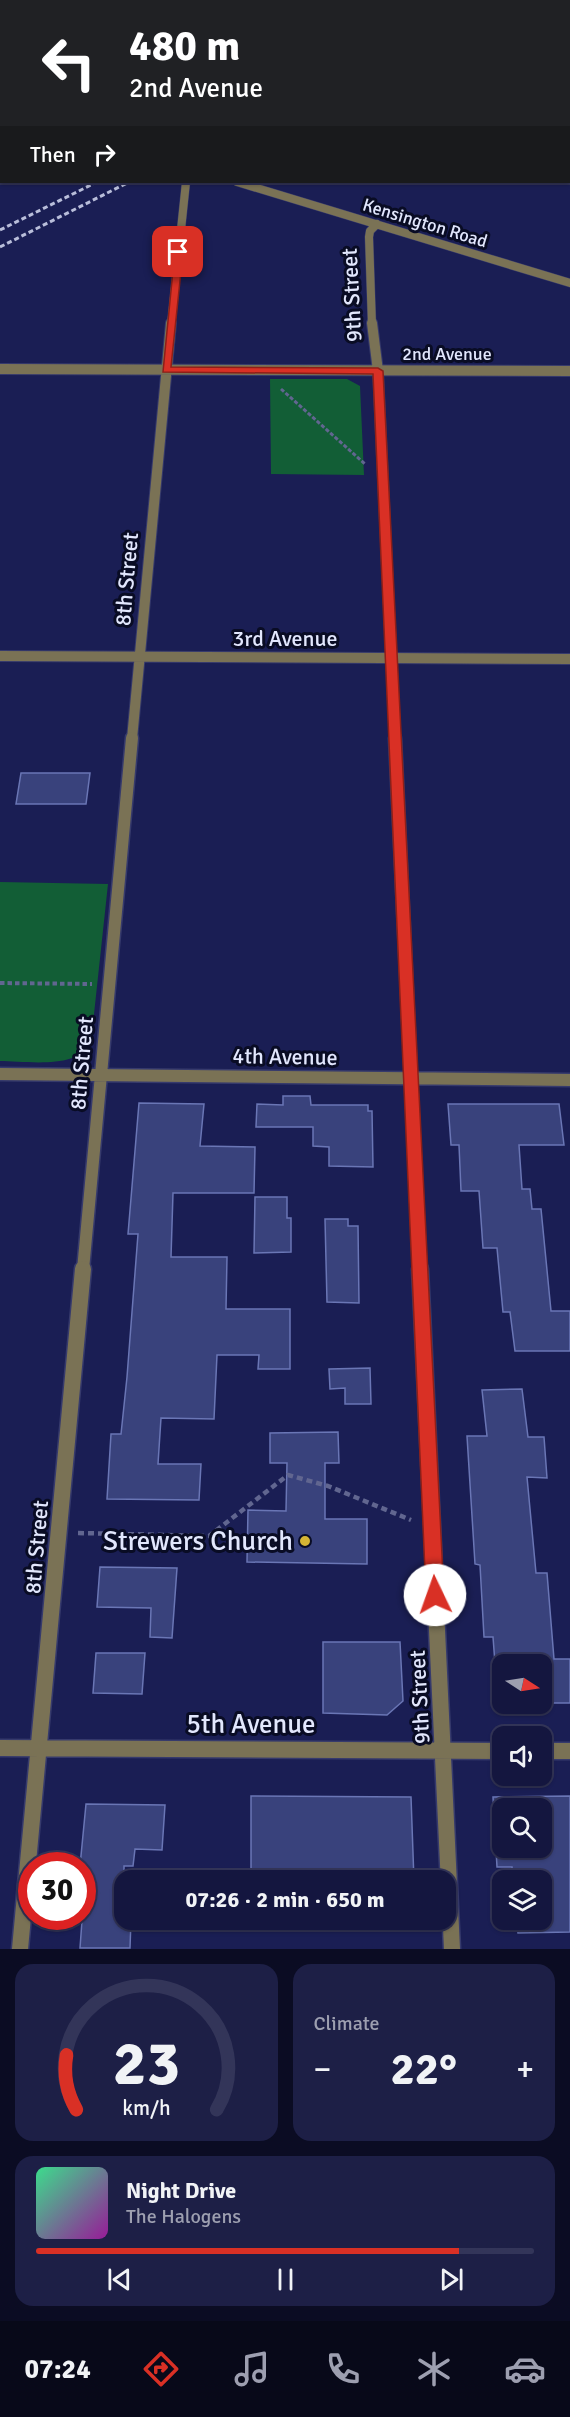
<!DOCTYPE html>
<html lang="en">
<head>
<meta charset="utf-8">
<style>
  :root { --surface:#14163f; --page:#1d1f46; --text:#f1f3f6; --muted:#9d9fb0; --line:#333559; --accent:#d93025 }
  body { margin:0; font-family:Signika,sans-serif; background:var(--page); color:var(--text); height:100vh; display:flex; flex-direction:column; font-size:22px; white-space:nowrap }
  * { box-sizing:border-box; margin:0 }
  p { font-size:20px; color:var(--muted) }
  .icon { flex:none; width:33px; height:33px; fill:none; stroke:currentColor; stroke-width:2; stroke-linecap:round; stroke-linejoin:round }
  .map { position:relative; height:1949px; overflow:hidden }
  .sheet { display:flex; flex-direction:column; gap:15px; padding:15px; background:#0b0c23; flex:1 }
  .sheet>* { flex:none }
  .banner { position:absolute; left:0px; top:0px; width:570px; height:183px; box-shadow:0 2px 4px #0004,0 0 0 2px var(--line); background:#202124; color:#fff; overflow:hidden }
  .needle { width:39px; rotate:102deg }
  .fabs { position:absolute; left:492px; top:1654px; display:grid; gap:12px }
  .fabs a { display:grid; place-items:center; width:60px; height:60px; border-radius:12px; background:var(--surface); box-shadow:0 2px 4px #0004,0 0 0 2px var(--line); font-size:30px }
  .speed { position:absolute; left:18px; top:1852px; display:flex; gap:12px; font-size:30px; font-weight:700; text-align:center }
  .speed>* { display:grid; place-content:center; width:78px; height:78px; border-radius:50%; background:var(--surface); box-shadow:0 2px 4px #0004,0 0 0 2px var(--line); line-height:1 }
  .speed .limit { border:9px solid #d22; background:#fff; color:#111 }
  .pin { position:absolute; display:grid; place-items:center; width:51px; height:51px; color:#fff; margin:-26px; border-radius:12px; box-shadow:0 3px 9px #0006 }
  .me { position:absolute; width:66px; margin:-33px; rotate:357deg; stroke-linejoin:round; filter:drop-shadow(0 0 4px #0008) }
  .turn { display:flex; align-items:center; gap:21px; height:126px; padding:0 30px; font-size:27px }
  .turn .icon { width:78px; height:78px; stroke-width:2.5 }
  .turn b { display:block; font-size:42px; line-height:51px }
  .then { display:flex; align-items:center; height:57px; padding:0 30px; background:#0003; gap:12px; font-size:22px }
  .big { font-size:45px; font-weight:700; line-height:1.1 }
  .sheet .tile { flex:1; display:flex; flex-direction:column; justify-content:center; gap:9px; min-width:0; padding:0 21px; border-radius:18px; background:var(--page) }
  .sheet .dial { align-items:center; gap:0 }
  .dial svg { height:156px; overflow:visible; fill:none; stroke:var(--line); stroke-width:7; stroke-linecap:round; text-anchor:middle }
  .dial text { fill:var(--text); stroke:none }
  .song { display:flex; align-items:center; gap:18px }
  .cover { width:72px; height:72px; border-radius:9px; background:linear-gradient(135deg,hsl(150 70% 55%),hsl(300 70% 35%)) }
  .played { height:6px; border-radius:3px; background:linear-gradient(90deg,var(--accent) 85%,var(--line) 85%) }
  .keys { display:flex; justify-content:space-around; direction:ltr }
  .heat { display:flex; justify-content:space-between; align-items:center; font-size:33px; direction:ltr }
  .sheet .tiles { flex:1; display:grid; gap:15px; grid-template-columns:1fr 1fr }
  .tile:last-child { grid-column:span 2 }
  .trip { position:absolute; left:114px; top:1870px; width:342px; height:60px; border-radius:18px; background:var(--surface); box-shadow:0 2px 4px #0004,0 0 0 2px var(--line); font-weight:700; line-height:60px; text-align:center }
  .tab-bar { display:flex; height:96px; justify-content:space-around; align-items:center; background:#080919; color:var(--muted) }
  .tab-bar .icon { width:42px; height:42px }
  .tab-bar .current { color:var(--accent) }
  .tab-bar b { font-size:27px; color:var(--text) }
  .map>svg:first-child { display:block }
  .green { fill:#125e36 }
  .building { fill:#39427c; stroke:#6a76b5; stroke-width:1.5; fill-rule:evenodd }
  .lines { fill:none; stroke-linecap:round; stroke-linejoin:round }
  .street-far3-casing { stroke:#363a6c; stroke-width:9 }
  .street-far2-casing { stroke:#363a6c; stroke-width:12 }
  .street-far1-casing { stroke:#363a6c; stroke-width:15 }
  .street-casing { stroke:#363a6c; stroke-width:19 }
  .path-far3 { stroke:#616690; stroke-width:2; stroke-dasharray:3 1.5; stroke-linecap:butt }
  .path-far2 { stroke:#616690; stroke-width:3; stroke-dasharray:4 2; stroke-linecap:butt }
  .path-far1 { stroke:#616690; stroke-width:4; stroke-dasharray:4.5 3; stroke-linecap:butt }
  .path { stroke:#616690; stroke-width:4.5; stroke-dasharray:6 4; stroke-linecap:butt }
  .street-far3 { stroke:#7a7255; stroke-width:8 }
  .street-far2 { stroke:#7a7255; stroke-width:10 }
  .street-far1 { stroke:#7a7255; stroke-width:12 }
  .street { stroke:#7a7255; stroke-width:16 }
  .rail { stroke:#b9beda; stroke-width:3; stroke-dasharray:5 3; stroke-linecap:butt }
  .route { fill:#d93025; stroke:#8d1f18; stroke-width:1.5 }
  .poi-dot { fill:#d5b535; stroke:#090c24; stroke-width:2 }
  .labels { text-anchor:middle; stroke-width:6; stroke-linejoin:round; paint-order:stroke }
  .far-street-label { font-size:18px; fill:#e2e7fd; stroke:#090c24 }
  .street-label { font-size:22px; fill:#e2e7fd; stroke:#090c24 }
  .near-poi-label { font-size:27px; fill:#e2e7fd; stroke:#090c24; text-anchor:end }
  .near-street-label { font-size:27px; fill:#e2e7fd; stroke:#090c24 }
</style>
</head>
<body>
<div class="map">
<svg width="570" height="1949" viewBox="0 0 570 1949">
  <rect width="100%" height="100%" fill="#1a1e54"/>
  <path class="green" d="M0,0H235L2,2L1,10Z
    M270,379H347L360,386L364,475L271,474Z
    M0,882L108,884L91,1042C80,1070 25,1061 0,1061Z"/>
  <path class="building" d="M21,773H90L86,804H16Z
    M283,1096H310L311,1105H368V1111H372L373,1167L329,1166V1147L313,1146V1127H256L257,1104L283,1105Z
    M139,1103L204,1104L200,1146L255,1147L254,1193H173L171,1257H227L226,1309H290V1369H258L259,1355H217L214,1419L161,1418L158,1464H201L199,1500L107,1499L111,1434H121L127,1377L138,1234H128Z
    M448,1104H559L564,1145H519L522,1189H530L532,1209H541L551,1311H570V1351H515L510,1312H503L497,1248H483L479,1191H461L459,1145H451Z
    M255,1197H287V1218H291V1252L254,1253Z
    M325,1219H348V1226H358L359,1303L327,1302Z
    M370,1368L371,1404H345V1388L330,1389L329,1369Z
    M522,1389L528,1437H544L547,1478L527,1477L536,1573H547L554,1659H570V1703H542V1665H502V1703H498L493,1637H484L480,1565L475,1564L467,1436H487L482,1390Z
    M338,1432L339,1463H325V1519H367V1564L247,1562L248,1510L286,1511L287,1463H270V1433Z
    M100,1567L177,1568L172,1638L150,1637L151,1608L97,1607Z
    M323,1642H400L403,1701L387,1715L323,1713Z
    M96,1653H145L142,1694L93,1693Z
    M251,1796L411,1797L414,1881H251Z
    M570,1796V1932L518,1933L517,1920H542V1881H513L512,1867H497L493,1797ZM502,1809H542V1848H502Z
    M86,1804L165,1805L162,1850L135,1849L133,1866H124V1920H131L130,1948H80L86,1866H80Z
    M252,1920H366V1922H310V1927L252,1926Z"/>
  <g class="lines">
    <defs>
      <path id="street-far3" d="M237,182L570,283
        M171,325L186,182
        M372,325L369,237L370,231L377,224"/>
      <path id="street-far2" d="M372,323L378,371L395,739
        M0,369L570,371
        M0,656L570,659
        M132,739L171,323"/>
      <path id="street-far1" d="M395,738L420,1270
        M0,1074L570,1080
        M83,1270L132,738"/>
      <path id="street" d="M420,1269L452,1949
        M0,1748L502,1751
        M542,1751H570
        M20,1949L83,1269"/>
    </defs>
    <use href="#street-far3" class="street-far3-casing"/>
    <use href="#street-far2" class="street-far2-casing"/>
    <use href="#street-far1" class="street-far1-casing"/>
    <use href="#street" class="street-casing"/>
    <path class="path-far3" d="M424,0L435,2
      M439,2L483,0"/>
    <path class="path-far2" d="M281,389L365,464"/>
    <path class="path-far1" d="M0,983L92,984"/>
    <path class="path" d="M78,1533L209,1536L288,1475L328,1486L411,1520"/>
    <use href="#street-far3" class="street-far3"/>
    <use href="#street-far2" class="street-far2"/>
    <use href="#street-far1" class="street-far1"/>
    <use href="#street" class="street"/>
    <path class="rail" d="M361,2L363,0
      M568,36L570,39
      M568,66L570,69
      M0,230L97,182
      M0,247L129,182"/>
  </g>
  <path class="route" d="M175,250L183,252L171,367L378,368L383,371L444,1595L441,1600L435,1603L429,1600L426,1595L373,374L163,372Z"/>
  <circle class="poi-dot" cx="305" cy="1541" r="6"/>
  <g class="labels">
    <g class="far-street-label">
      <text transform="translate(425 223) rotate(17)" y="6">Kensington Road</text>
      <text x="447" y="360">2nd Avenue</text>
    </g>
    <g class="street-label">
      <text transform="translate(351 295) rotate(-93)" y="8">9th Street</text>
      <text transform="translate(126 579) rotate(-85)" y="8">8th Street</text>
      <text x="285" y="646">3rd Avenue</text>
      <text transform="translate(285 1056) rotate(1)" y="8">4th Avenue</text>
      <text transform="translate(81 1063) rotate(-85)" y="8">8th Street</text>
      <text transform="translate(36 1547) rotate(-85)" y="8">8th Street</text>
      <text transform="translate(419 1697) rotate(-93)" y="8">9th Street</text>
    </g>
    <g class="near-poi-label">
      <text x="293" y="1550">Strewers Church</text>
    </g>
    <g class="near-street-label">
      <text x="251" y="1733">5th Avenue</text>
    </g>
  </g>
</svg>
<div class="fabs">
<a><svg class="needle" viewBox="-14 -14 28 28"><path d="M0-13l5 13h-10z" fill="#e53935"/><path d="M0 13l5-13h-10z" fill="#9d9fb0"/></svg></a>
<a><svg class="icon" aria-label="sound" viewBox="0 0 24 24"><path d="M4 9h4l5-4v14l-5-4H4zM17 9q2 3 0 6"/></svg></a>
<a><svg class="icon" aria-label="search" viewBox="0 0 24 24"><circle cx="10" cy="10" r="6"/><path d="M15 15l6 6"/></svg></a>
<a><svg class="icon" aria-label="layers" viewBox="0 0 24 24"><path d="M12 4l9 5-9 5-9-5zM3 14l9 5 9-5"/></svg></a>
</div>
<div class="speed"><div class="limit">30</div></div>
<div class="pin" style="left:178px;top:252px;background:#d93025"><svg class="icon" aria-label="arrive" viewBox="0 0 24 24"><path d="M6 21V4h12l-3 4 3 4H6"/></svg></div>
<svg class="me" style="left:435px;top:1595px" viewBox="-20 -20 40 40"><circle r="19" fill="#fff"/><path d="M0-13L10 11 0 6-10 11z" fill="#d93025"/></svg>
<div class="trip">07:26 · 2 min · 650 m</div>
<div class="banner">
<div class="turn"><svg class="icon" aria-label="left" viewBox="0 0 24 24"><path d="M17 20v-9H6M10 6l-5 5 5 5"/></svg><div><b>480 m</b>2nd Avenue</div></div>
<div class="then">Then<svg class="icon" aria-label="right" viewBox="0 0 24 24"><path d="M7 20v-9h11M14 6l5 5-5 5"/></svg></div>
</div>
</div>
<section class="sheet">
<div class="tiles">
<div class="tile dial"><svg viewBox="0 0 100 80">
<path d="M14 69A42 42 0 1 1 86 69"/>
<path d="M14 69A42 42 0 0 1 9 41" stroke="#d93025"/>
<text x="50" y="56" font-size="32" font-weight="700">23</text>
<text x="50" y="72" font-size="11">km/h</text>
</svg></div>
<div class="tile"><p>Climate</p>
<div class="heat"><a>−</a><b class="big">22°</b><a>+</a></div>
</div>
<div class="tile">
<div class="song"><i class="cover"></i><div><b>Night Drive</b><p>The Halogens</p></div></div>
<div class="played"></div>
<div class="keys"><svg class="icon" aria-label="previous" viewBox="0 0 24 24"><path d="M18 5L8 12l10 7zM5 5v14"/></svg><svg class="icon" aria-label="pause" viewBox="0 0 24 24"><path d="M8 5v14M16 5v14"/></svg><svg class="icon" aria-label="next" viewBox="0 0 24 24"><path d="M6 5l10 7-10 7zM19 5v14"/></svg></div>
</div>
</div>
</section>
<nav class="tab-bar">
<b>07:24</b>
<svg class="icon current" aria-label="directions" viewBox="0 0 24 24"><path d="M12 3l9 9-9 9-9-9zM9 14v-3h6M13 9l2 2-2 2"/></svg>
<svg class="icon" aria-label="music" viewBox="0 0 24 24"><path d="M9 18V5l10-2v13"/><circle cx="6" cy="18" r="3"/><circle cx="16" cy="16" r="3"/></svg>
<svg class="icon" aria-label="phone" viewBox="0 0 24 24"><path d="M5 4h4l2 5-3 2q2 4 5 5l2-3 5 2v4C11 20 4 13 5 4z"/></svg>
<svg class="icon" aria-label="climate" viewBox="0 0 24 24"><path d="M12 3v18M4 7l16 10M4 17L20 7"/></svg>
<svg class="icon" aria-label="car" viewBox="0 0 24 24"><path d="M5 17H2v-5l4-1 3-4h7l3 4 3 1v5h-3M9 17h6M6 11h13"/><circle cx="7" cy="17" r="2"/><circle cx="17" cy="17" r="2"/></svg>
</nav>
</body>
</html>
